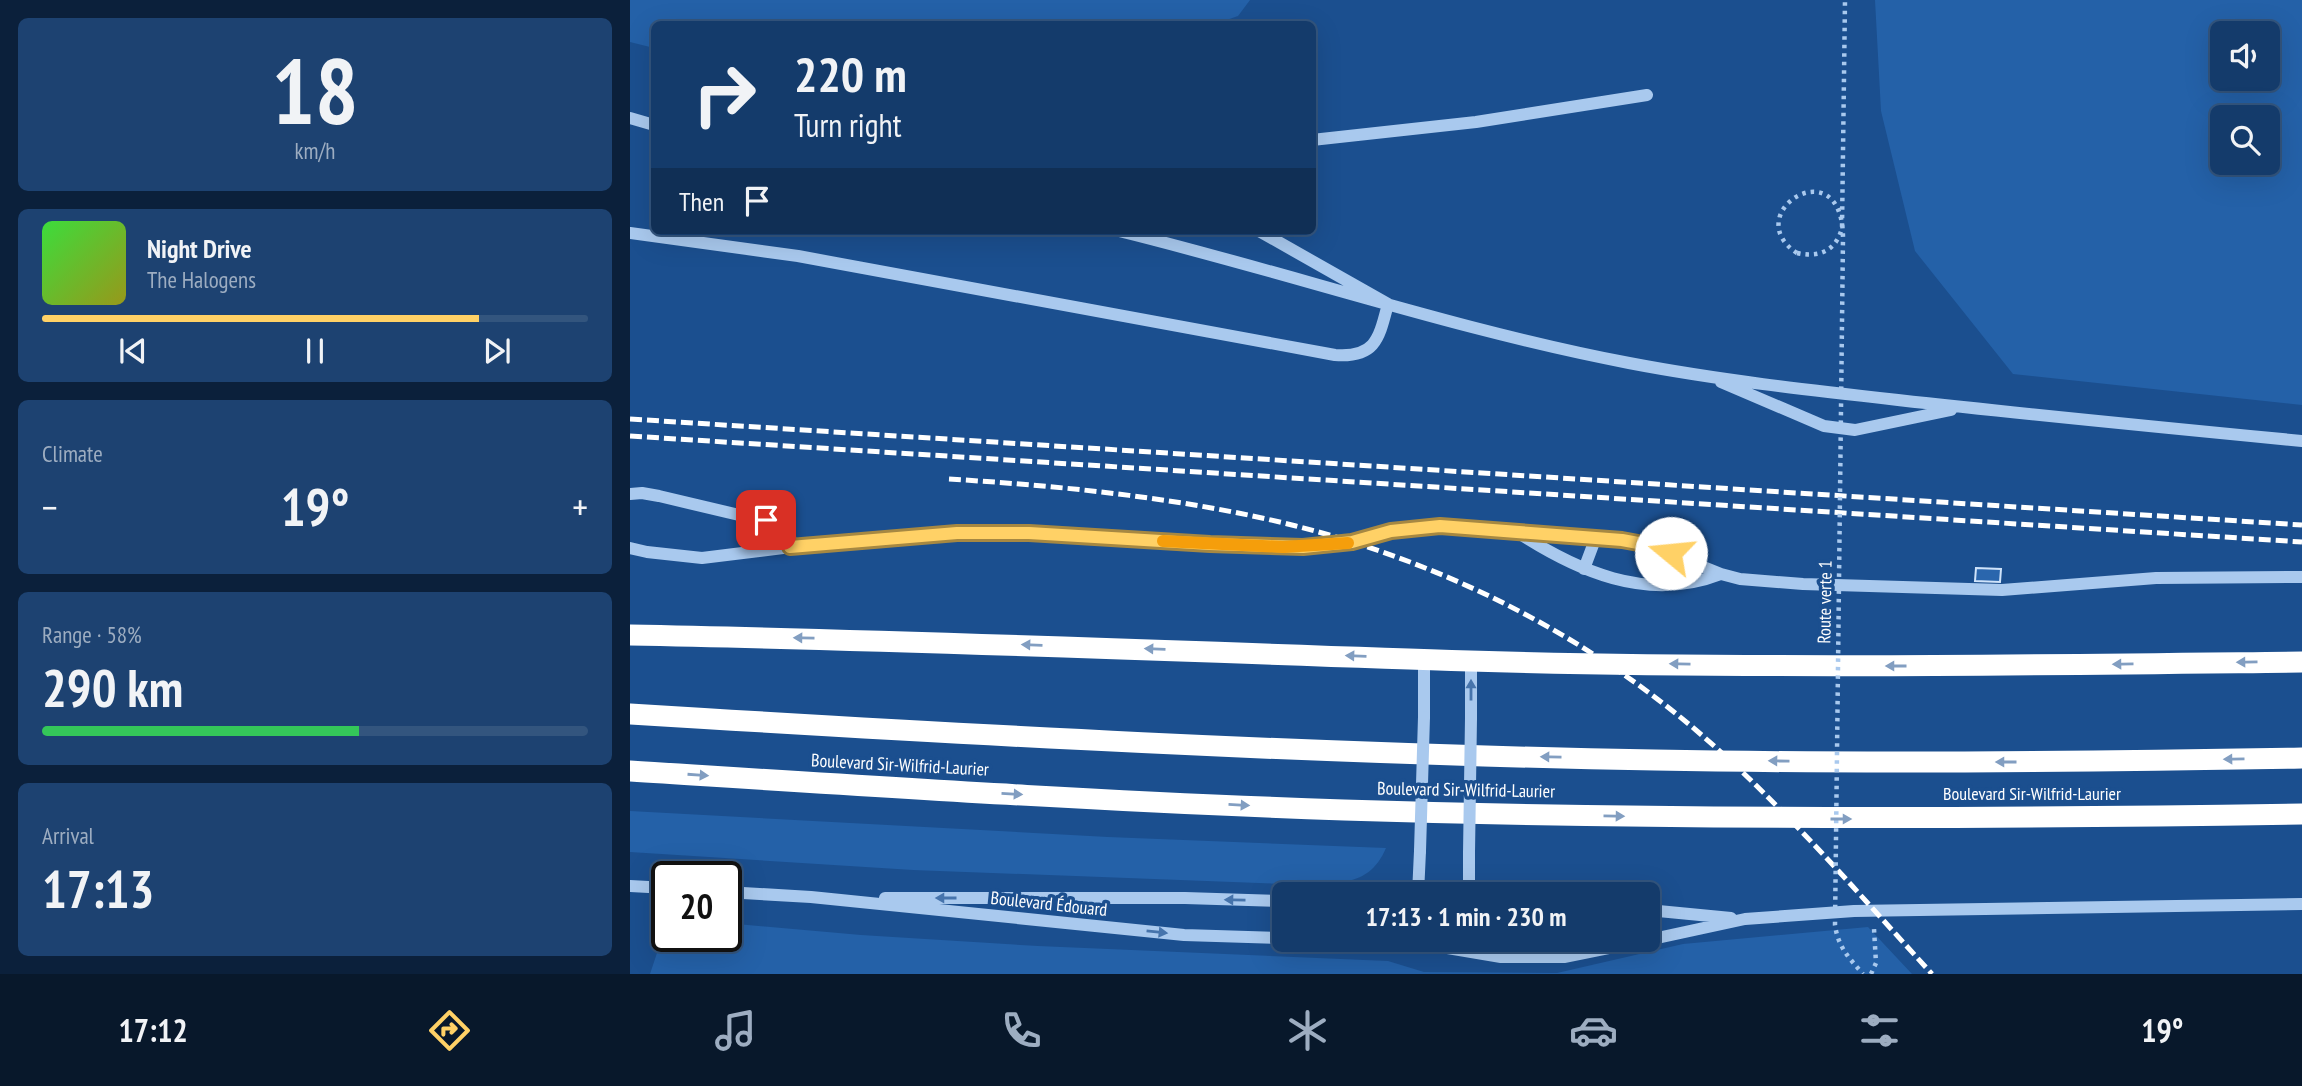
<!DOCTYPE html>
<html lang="en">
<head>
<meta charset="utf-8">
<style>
  :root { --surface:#143b6b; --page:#1d4271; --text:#f1f3f6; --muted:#9dadc1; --line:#33557e; --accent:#ffd166 }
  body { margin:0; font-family:"PT Sans Narrow",sans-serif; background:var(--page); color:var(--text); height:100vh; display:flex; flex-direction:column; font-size:26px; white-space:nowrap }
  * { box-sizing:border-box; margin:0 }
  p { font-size:23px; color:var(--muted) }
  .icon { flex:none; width:38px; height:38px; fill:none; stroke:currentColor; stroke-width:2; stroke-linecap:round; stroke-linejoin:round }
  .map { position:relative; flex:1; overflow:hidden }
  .sheet { display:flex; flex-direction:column; gap:18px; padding:18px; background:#0b203b; width:630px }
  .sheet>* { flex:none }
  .hud { position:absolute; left:21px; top:21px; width:665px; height:214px; border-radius:10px; box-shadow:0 7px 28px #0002,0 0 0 2px var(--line); background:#143b6b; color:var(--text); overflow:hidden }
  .buttons { position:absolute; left:1580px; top:21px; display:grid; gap:14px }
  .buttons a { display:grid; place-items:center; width:70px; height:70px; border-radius:10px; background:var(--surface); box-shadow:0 7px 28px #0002,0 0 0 2px var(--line); font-size:35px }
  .speed { position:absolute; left:21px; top:861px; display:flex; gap:14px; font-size:35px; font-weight:700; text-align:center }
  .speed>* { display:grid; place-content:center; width:91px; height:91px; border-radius:50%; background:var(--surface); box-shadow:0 7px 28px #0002,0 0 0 2px var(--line); line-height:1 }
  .speed .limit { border:4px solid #111; border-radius:10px; background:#fff; color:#111 }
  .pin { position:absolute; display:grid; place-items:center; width:60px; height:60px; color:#fff; margin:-30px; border-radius:14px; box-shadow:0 4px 10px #0006 }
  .me { position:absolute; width:77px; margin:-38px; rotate:287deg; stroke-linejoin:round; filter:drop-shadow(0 0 5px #0008) }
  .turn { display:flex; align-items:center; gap:24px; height:147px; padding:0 28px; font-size:32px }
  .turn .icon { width:91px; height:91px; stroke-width:2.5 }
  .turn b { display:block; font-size:49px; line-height:60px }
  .then { display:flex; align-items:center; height:66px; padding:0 28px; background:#0003; gap:14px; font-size:26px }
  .big { font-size:52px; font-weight:800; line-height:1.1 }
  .sheet .tile { flex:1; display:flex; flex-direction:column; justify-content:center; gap:10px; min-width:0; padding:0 24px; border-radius:10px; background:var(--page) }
  .sheet .dial { align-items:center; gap:0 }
  .dial b { font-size:91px; line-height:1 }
  .song { display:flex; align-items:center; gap:21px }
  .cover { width:84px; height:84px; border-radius:10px; background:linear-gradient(135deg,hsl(120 70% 55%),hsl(60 70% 35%)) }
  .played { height:7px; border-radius:4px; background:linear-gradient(90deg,var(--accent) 80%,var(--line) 80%) }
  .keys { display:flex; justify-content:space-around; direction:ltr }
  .heat { display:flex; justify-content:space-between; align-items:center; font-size:38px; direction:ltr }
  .charge { height:10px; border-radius:5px; background:linear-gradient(90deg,#34c759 58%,var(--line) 0) }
  .trip { position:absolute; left:642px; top:882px; width:388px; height:70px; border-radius:10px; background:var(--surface); box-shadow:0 7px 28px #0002,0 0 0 2px var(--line); font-weight:800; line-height:70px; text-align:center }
  .tab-bar { display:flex; height:112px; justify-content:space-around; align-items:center; background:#08182b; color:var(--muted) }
  .tab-bar .icon { width:49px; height:49px }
  .tab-bar .selected { color:var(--accent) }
  .tab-bar b { font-size:32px; color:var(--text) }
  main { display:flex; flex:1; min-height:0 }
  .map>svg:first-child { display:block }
  .green { fill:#2461a8; fill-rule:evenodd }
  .building { fill:#2a66ad; stroke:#cfe3fa; stroke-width:2 }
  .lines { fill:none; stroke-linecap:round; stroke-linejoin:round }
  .path { stroke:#a9c9ee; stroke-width:4.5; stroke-dasharray:3.5 5; stroke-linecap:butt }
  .minor { stroke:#a9c9ee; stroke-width:12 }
  .highway { stroke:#fff; stroke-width:21 }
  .rail { stroke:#fff; stroke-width:5; stroke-dasharray:12 5; stroke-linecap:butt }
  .path-bridge { stroke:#a9c9ee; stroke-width:4.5; stroke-dasharray:3.5 5; stroke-linecap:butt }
  .minor-bridge { stroke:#a9c9ee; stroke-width:12 }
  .oneway { fill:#829ec1 }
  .oneway2 { fill:#4674ac }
  .route-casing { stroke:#a68842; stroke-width:18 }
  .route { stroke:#ffd166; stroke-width:12 }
  .slow { stroke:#f59e0b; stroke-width:12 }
  .labels { text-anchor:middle; stroke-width:7; stroke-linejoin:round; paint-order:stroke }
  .street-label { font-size:18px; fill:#fff; stroke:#1b4f8f }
</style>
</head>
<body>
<main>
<section class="sheet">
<div class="tile dial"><b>18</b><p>km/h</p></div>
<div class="tile">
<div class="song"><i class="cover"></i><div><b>Night Drive</b><p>The Halogens</p></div></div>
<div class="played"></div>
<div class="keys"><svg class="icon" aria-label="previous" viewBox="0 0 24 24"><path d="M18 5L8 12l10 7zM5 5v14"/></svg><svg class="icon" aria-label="pause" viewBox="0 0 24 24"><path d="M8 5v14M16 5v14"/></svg><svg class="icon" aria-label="next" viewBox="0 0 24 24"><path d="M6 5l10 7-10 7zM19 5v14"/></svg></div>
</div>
<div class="tile"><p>Climate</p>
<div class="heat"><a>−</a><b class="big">19°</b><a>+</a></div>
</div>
<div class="tile"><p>Range · 58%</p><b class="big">290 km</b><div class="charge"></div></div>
<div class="tile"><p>Arrival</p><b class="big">17:13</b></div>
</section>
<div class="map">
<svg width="1672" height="974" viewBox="0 0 1672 974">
  <rect width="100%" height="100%" fill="#1b4f8f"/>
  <path class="green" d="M0,0H620L608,16L585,24H24V48L0,42Z
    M1245,0H1672V405L1383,374L1285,251L1251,111ZM1638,33V79H1592V33ZM1592,117H1638V163H1592Z
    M0,811L478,837L756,848C747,869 733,880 710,882V886L283,870L0,852Z
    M37,923V936H96V923L231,935L408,946L758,961L794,972L927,973L1053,944L1238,927L1282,974H20Z"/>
  <path class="building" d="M1346,568L1371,569L1370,582L1345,581Z"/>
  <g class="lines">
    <path class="path" d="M1167,253C1189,258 1206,251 1212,228L1215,0
      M1241,974L1246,963L1244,929"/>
    <path class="minor" d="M0,118L24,125
      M682,140L846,122L1017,95
      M489,231C660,273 826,330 999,363C1088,380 1178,390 1268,400C1403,415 1537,428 1672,441
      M0,233L168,256L705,355C746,358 749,338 758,304L629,231
      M1091,382L1194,426L1225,430L1321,410
      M0,494L12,493L29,496L147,524L154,529L161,547
      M884,530C946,571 1017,603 1091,574
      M0,548L17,552L72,558L161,547L327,533H399L580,544L673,547L722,542L761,531L810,526L992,540L1019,545L1091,574L1110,579L1173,584L1372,590L1526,578L1672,577
      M954,569L966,537
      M794,717V659
      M841,718V661
      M0,886L37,888
      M96,892L181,897L554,935L654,938
      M788,894L790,851
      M839,894V853
      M255,898H555L654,901
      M1018,910L1101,918
      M691,940L788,943L871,957H934L1018,940
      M1018,940L1115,919L1224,911L1672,904"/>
    <path class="highway" d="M0,635C280,640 560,652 840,661C1117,669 1395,665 1672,662
      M0,714C341,735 683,754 1025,760C1240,764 1456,762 1672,758
      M0,771C238,786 476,802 714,810C1033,820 1352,819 1672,814"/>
    <path class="rail" d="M0,419L1672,525
      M0,436L1672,542
      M319,479C432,486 555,498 666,526C812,563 951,632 1067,731C1152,804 1226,891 1302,974"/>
    <path class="path-bridge" d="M1167,253C1107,214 1212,146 1213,237L1205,925C1208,947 1219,958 1233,974"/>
    <path class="minor-bridge" d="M790,851L794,717
      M839,853L841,718"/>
  </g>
  <defs><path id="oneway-solid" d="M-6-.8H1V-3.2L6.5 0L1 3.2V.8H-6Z" transform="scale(1.75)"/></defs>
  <g class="oneway">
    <use href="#oneway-solid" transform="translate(174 638) rotate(-179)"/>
    <use href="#oneway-solid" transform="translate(402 645) rotate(-178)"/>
    <use href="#oneway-solid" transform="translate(525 649) rotate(-178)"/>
    <use href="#oneway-solid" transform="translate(726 656) rotate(-178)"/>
    <use href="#oneway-solid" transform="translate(1617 662) rotate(179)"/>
    <use href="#oneway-solid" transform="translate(1050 664) rotate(-179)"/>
    <use href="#oneway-solid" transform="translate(1493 664) rotate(179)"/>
    <use href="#oneway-solid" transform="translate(1266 666) rotate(-180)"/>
    <use href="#oneway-solid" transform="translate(921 757) rotate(-179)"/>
    <use href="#oneway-solid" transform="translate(1604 759) rotate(179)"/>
    <use href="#oneway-solid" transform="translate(1149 761) rotate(-179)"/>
    <use href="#oneway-solid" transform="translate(1376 762) rotate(180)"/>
    <use href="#oneway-solid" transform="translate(68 775) rotate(4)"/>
    <use href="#oneway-solid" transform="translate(382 794) rotate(3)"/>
    <use href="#oneway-solid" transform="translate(609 805) rotate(3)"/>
    <use href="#oneway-solid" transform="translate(984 816) rotate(1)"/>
    <use href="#oneway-solid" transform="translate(1211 819)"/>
  </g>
  <g class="oneway2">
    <use href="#oneway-solid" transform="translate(841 690) rotate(-90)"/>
    <use href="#oneway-solid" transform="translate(316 898) rotate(-180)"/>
    <use href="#oneway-solid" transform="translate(605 900) rotate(-179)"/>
    <use href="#oneway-solid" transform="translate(527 932) rotate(6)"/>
  </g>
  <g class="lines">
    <defs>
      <path id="route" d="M136,520C152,525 156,532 160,547L327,533H399L580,544L673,547L722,542L761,531L810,526L992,540L1019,545L1041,553"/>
    </defs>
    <use href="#route" class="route-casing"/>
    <use href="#route" class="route"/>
    <path class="slow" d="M533,541L653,547L718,543"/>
  </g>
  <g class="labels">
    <g class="street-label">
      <text transform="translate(1195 602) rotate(-89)" y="6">Route verte 1</text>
      <text transform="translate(270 765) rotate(3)" y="6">Boulevard Sir-Wilfrid-Laurier</text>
      <text transform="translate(836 790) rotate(1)" y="6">Boulevard Sir-Wilfrid-Laurier</text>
      <text x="1402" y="800">Boulevard Sir-Wilfrid-Laurier</text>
      <text transform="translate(419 904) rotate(6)" y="6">Boulevard Édouard</text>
    </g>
  </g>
</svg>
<div class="buttons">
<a><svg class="icon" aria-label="sound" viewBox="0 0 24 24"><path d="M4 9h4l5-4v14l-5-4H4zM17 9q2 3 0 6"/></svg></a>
<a><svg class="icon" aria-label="search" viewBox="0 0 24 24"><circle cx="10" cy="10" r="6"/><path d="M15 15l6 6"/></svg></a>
</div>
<div class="speed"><div class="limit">20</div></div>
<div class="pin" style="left:136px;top:520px;background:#d93025"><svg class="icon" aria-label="arrive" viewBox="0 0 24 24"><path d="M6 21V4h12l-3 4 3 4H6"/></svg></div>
<svg class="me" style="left:1041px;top:553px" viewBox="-20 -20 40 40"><circle r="19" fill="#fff"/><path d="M0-13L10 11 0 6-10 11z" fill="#ffd166"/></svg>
<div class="trip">17:13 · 1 min · 230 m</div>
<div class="hud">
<div class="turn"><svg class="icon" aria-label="right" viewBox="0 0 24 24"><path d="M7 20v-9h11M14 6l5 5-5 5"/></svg><div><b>220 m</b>Turn right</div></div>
<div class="then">Then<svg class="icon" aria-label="arrive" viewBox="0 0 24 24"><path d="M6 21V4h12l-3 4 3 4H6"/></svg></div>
</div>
</div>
</main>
<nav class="tab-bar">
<b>17:12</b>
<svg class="icon selected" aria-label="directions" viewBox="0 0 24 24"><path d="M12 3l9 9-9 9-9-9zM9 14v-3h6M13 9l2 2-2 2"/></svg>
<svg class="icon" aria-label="music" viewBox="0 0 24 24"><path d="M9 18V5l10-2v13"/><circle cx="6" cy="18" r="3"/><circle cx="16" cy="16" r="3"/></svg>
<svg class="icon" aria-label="phone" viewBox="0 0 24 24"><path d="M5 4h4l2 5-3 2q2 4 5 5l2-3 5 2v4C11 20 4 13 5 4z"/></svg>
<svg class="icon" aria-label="climate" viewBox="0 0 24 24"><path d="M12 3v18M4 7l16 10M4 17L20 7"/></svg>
<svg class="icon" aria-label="car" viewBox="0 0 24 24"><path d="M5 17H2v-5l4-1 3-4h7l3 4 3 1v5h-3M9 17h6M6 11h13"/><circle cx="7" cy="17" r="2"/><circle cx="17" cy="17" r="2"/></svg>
<svg class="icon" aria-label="filters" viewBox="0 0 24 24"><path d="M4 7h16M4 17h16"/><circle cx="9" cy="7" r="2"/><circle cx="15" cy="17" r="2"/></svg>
<b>19°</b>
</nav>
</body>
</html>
